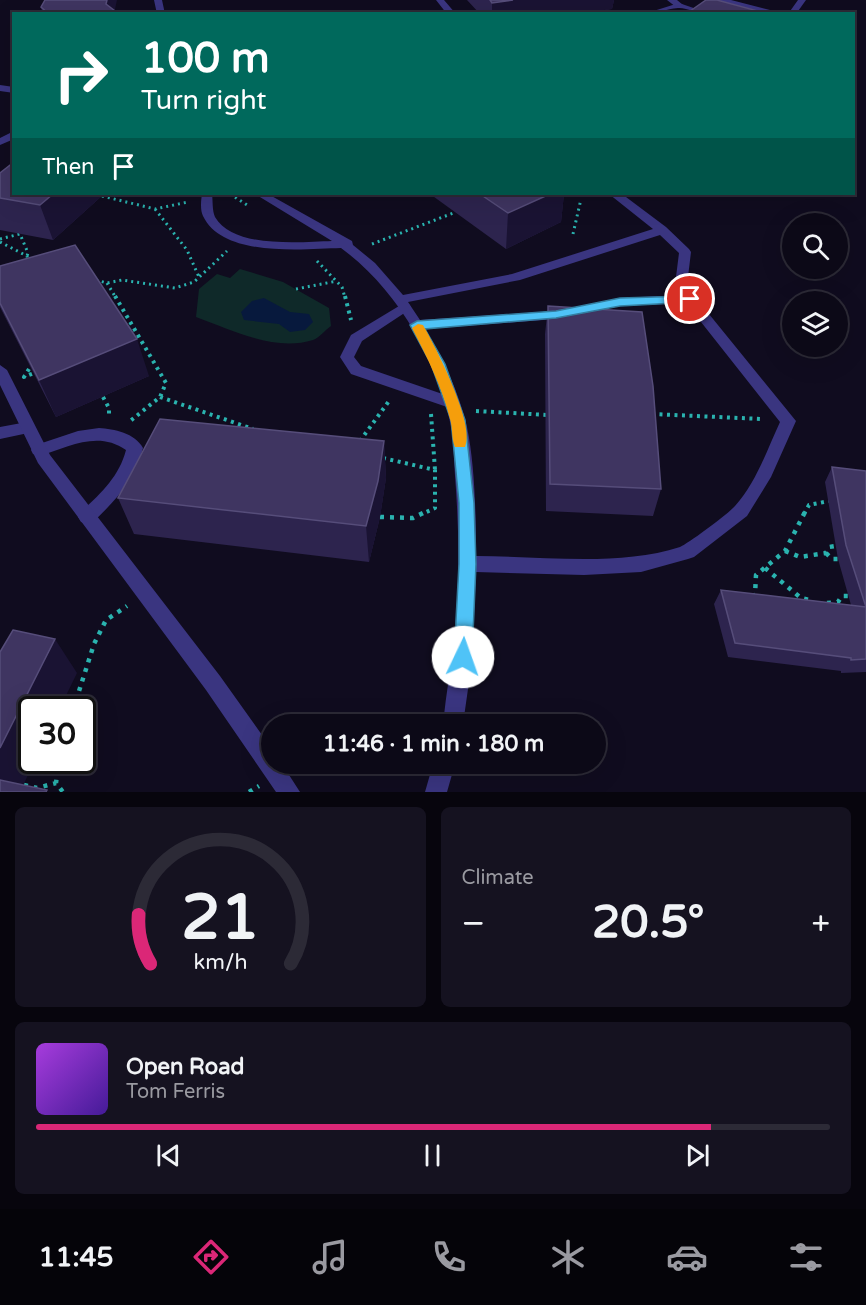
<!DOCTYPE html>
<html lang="en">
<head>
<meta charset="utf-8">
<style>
  :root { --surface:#0c0917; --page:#151220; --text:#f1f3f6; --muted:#9a9aa1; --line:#2c2a36; --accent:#db2777 }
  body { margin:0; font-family:"Varela Round",sans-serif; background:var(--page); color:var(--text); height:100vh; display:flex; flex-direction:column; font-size:22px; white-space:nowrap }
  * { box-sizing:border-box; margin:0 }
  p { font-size:20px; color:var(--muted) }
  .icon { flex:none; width:33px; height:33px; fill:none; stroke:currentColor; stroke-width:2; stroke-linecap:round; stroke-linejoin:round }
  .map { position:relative; height:792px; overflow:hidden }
  .side { display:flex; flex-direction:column; gap:15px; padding:15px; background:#07050d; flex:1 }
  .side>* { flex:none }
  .guide { position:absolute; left:12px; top:12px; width:843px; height:183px; border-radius:0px; box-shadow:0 6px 24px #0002,0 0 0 2px var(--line); background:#00695c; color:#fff; overflow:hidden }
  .buttons { position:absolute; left:782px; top:213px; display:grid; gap:12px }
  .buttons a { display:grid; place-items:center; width:66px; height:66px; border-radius:50%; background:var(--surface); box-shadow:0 6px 24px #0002,0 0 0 2px var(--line); font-size:30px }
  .speed { position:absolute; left:18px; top:696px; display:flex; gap:12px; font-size:30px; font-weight:700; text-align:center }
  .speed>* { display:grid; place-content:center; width:78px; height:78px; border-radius:50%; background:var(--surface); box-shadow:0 6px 24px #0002,0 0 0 2px var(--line); line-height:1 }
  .speed .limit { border:3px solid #111; border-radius:9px; background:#fff; color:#111 }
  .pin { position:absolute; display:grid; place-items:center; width:51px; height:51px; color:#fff; margin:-26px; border:3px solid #fff; border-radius:50%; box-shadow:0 2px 6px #0007 }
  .me { position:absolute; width:66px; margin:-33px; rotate:3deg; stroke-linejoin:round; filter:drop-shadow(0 0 4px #0008) }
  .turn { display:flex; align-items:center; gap:21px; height:126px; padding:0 30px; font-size:27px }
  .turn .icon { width:78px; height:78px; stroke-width:2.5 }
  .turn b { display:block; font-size:42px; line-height:51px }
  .then { display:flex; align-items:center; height:57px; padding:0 30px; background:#0003; gap:12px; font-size:22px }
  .big { font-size:45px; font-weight:700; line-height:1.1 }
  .side .card { flex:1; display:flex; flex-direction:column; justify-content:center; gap:9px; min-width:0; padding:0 21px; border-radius:9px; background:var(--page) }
  .side .dial { align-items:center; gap:0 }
  .dial svg { height:156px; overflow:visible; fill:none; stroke:var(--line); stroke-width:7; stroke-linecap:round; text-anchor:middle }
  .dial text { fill:var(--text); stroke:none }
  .song { display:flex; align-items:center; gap:18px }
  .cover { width:72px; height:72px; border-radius:9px; background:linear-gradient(135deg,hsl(280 70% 55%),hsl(260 70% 35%)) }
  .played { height:6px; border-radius:3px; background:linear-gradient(90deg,var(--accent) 85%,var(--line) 85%) }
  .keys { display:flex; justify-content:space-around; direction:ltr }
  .heat { display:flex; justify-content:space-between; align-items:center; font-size:33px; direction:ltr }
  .side .tiles { flex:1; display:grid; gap:15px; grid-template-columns:1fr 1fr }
  .card:last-child { grid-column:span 2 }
  .trip { position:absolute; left:261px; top:714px; width:345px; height:60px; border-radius:30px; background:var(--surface); box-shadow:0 6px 24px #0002,0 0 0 2px var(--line); font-weight:700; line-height:60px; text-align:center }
  .tab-bar { display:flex; height:96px; justify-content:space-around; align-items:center; background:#050409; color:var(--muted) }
  .tab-bar .icon { width:42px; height:42px }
  .tab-bar .active { color:var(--accent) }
  .tab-bar b { font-size:27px; color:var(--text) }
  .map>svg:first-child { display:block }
  .green { fill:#0f2929 }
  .water { fill:#07193d }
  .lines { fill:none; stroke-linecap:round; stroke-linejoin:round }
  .path-far2 { stroke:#2ab3af; stroke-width:3; stroke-dasharray:2 4; stroke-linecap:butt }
  .path-far1 { stroke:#2ab3af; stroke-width:4; stroke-dasharray:3 4.5; stroke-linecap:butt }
  .path { stroke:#2ab3af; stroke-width:4.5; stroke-dasharray:4 6; stroke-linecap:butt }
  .service { fill:#3a3580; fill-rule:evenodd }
  .minor { fill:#3a3580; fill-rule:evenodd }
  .wall { fill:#2d244e }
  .shaded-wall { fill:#1a1333 }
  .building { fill:#3f3561; stroke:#564d7a; stroke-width:1.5 }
  .route { fill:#4fc3f7; stroke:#337fa1; stroke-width:1.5 }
  .slow { fill:#f59e0b }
</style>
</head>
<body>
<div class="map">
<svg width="866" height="792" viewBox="0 0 866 792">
  <rect width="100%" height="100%" fill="#100c1f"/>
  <path class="green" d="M240,269L283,282L329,308L331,326C325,330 319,338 313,340C274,352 232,330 196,317L199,289L217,274L230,278Z"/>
  <path class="water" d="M264,298L290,312L309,314L313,322L305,330L290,332L279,324L244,320L241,312L252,301Z"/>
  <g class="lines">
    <path class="path-far2" d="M230,194L247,205
      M102,196L155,209L188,202
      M155,209L187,250L199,277
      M573,234L581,199
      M0,239L20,234L28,253L27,256
      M0,242L27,256L28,261
      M372,244L456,212
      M317,261L342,287L345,298
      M96,280L107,283L122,280L175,288L194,282L227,251
      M107,283L116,298
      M296,289L337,281"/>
    <path class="path-far1" d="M115,296L166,383L160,397L129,422
      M345,296L351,320
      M29,369L24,377L34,373
      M103,397L109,408V418
      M160,397L253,429
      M476,411L547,415
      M431,414L435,470
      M652,414L762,419
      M360,441L389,401
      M383,458L435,470V508L422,514
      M804,514L809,505L829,501"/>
    <path class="path" d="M380,517L413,518L425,512
      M785,551L800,557L826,553L829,547L835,546
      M826,553L832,559H838
      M765,568L801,598L813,601
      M752,596L755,595L756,575L785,551L805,512
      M827,603L838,602L842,596H849
      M65,699L76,700
      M73,710L94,644L106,620L127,606
      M59,760L56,783L63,792
      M34,766L58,768
      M24,785L37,788L56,783
      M249,792L259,786"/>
    <path class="service" d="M436,0H444L456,14H447Z
      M717,0H731L786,14H769Z
      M798,0H806L796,14H788Z
      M679,3L711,14C699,14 685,7 678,8C666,9 657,14 644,14Z
      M404,303L409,304L411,307L409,310L362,341L354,357L361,366L457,399L460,403L457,407H447L351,374L340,357L351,335Z
      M27,422L33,424L35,428L33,432L0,439V427Z
      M99,428C114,429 135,433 143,448C135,480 116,500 93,522L87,524L81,522L78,517L81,512C101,493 119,477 126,450C98,430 68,447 39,456L33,454L31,450L33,446L78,431Z"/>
    <path class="minor" d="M154,0H162L165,14H157Z
      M667,0H677L683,5L676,7Z
      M0,85L14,87V93L0,91Z
      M14,131V139L0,145V138Z
      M202,194H212C213,201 212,210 215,217C233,249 301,242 332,241L255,194H268L352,241L353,245L375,263L403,295L512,274L653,229L609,194H622L666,227L689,249L691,252L688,277L696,298L796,421L771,477L747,516L694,557L688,559L641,572L584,575L476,572L472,661L463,724H443C446,693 452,662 455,630C460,579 459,527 455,476C454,459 454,442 451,426C437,359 397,289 341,248C303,249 223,258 203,216C200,210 201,200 202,194ZM660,235L679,253L676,277L682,295L620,298L556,311L420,320L408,302L520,280ZM686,303L780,422C767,450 756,483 735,506C728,514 689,543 680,547C618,567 542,556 476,556C476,516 475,466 467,427C459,392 443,359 425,329L556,319L620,306Z
      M0,365L7,370L50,455L220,676L272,749V764H282L300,792H276L206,690L38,463L0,385Z
      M433,764H455L447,792H425Z"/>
  </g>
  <path class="wall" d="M467,0H614L612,9L575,14H480Z
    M41,7L115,11L119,14H43Z
    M0,173L104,194L53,240L0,230Z
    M430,194H564L561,222L506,249Z
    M0,266L149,376L56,417L0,307Z
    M548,306L661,489L653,516L546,511L545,334Z
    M384,441L386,478L380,517L369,562L134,534L118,498Z
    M832,467L866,471V672L841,673V671L728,657L714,604L721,590L851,605L838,559L825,482Z"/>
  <path class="shaded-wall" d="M107,0H117L114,14L106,4Z
    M513,0H614L612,9L575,14H492V3Z
    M53,194H104L53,240L40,205Z
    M550,194H564L561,222L506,249L508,213Z
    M137,339L149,376L56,417L39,380Z
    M384,441L386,478L380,517L369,562L366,526Z
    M55,639L77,673L59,710H32V760H35L20,792L0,791V748Z"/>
  <path class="building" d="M45,0H107L106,4L119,14H49L41,7Z
    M490,0H513L492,3Z
    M706,0H717L769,14H686Z
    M14,162V194H53L40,205L0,198V173Z
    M480,194H550L508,213Z
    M75,245L137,339L39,380L0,303V266Z
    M548,306L642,312L653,386L661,489L550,484Z
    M160,419L384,441L378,481L366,526L118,498Z
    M832,467L866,471V659L851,660V658L735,643L721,590L866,607L846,545Z
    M13,630L55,639L0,748V652Z
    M0,780L47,790L46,792H0Z"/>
  <path class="route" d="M690,296L696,299L694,302L620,306L556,318L425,329L445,364L465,420L474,503L476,564L472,657L469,663L463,666L457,663L454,657L459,564V503L451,420L431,364L410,325L417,321L556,311L620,298Z"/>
  <path class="slow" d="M418,324L423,325C435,346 476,425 465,447H455C451,438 453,428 450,419C442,387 427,357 412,328Z"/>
</svg>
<div class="buttons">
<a><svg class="icon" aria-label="search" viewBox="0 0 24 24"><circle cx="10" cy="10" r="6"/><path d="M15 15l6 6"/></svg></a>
<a><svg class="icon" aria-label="layers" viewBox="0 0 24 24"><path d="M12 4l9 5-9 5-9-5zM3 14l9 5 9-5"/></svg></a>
</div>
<div class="speed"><div class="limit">30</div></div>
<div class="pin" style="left:690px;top:299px;background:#d93025"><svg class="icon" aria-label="arrive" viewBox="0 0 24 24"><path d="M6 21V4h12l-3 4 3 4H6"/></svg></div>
<svg class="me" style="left:463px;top:657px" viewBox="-20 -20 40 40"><circle r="19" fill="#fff"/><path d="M0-13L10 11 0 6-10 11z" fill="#4fc3f7"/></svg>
<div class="trip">11:46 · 1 min · 180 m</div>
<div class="guide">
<div class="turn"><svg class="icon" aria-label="right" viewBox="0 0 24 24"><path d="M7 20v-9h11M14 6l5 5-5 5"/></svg><div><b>100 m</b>Turn right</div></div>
<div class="then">Then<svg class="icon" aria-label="arrive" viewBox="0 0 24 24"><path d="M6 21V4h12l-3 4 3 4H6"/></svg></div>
</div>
</div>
<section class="side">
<div class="tiles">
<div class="card dial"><svg viewBox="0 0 100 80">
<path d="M14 69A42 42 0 1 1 86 69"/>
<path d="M14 69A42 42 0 0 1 8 44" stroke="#db2777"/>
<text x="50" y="56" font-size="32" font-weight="700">21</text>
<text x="50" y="72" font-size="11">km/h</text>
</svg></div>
<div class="card"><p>Climate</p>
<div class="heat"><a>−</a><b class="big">20.5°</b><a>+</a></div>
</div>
<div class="card">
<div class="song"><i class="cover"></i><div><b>Open Road</b><p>Tom Ferris</p></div></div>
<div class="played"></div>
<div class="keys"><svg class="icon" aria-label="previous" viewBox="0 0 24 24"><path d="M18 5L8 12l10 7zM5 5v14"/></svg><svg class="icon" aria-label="pause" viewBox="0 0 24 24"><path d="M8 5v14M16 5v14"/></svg><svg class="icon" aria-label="next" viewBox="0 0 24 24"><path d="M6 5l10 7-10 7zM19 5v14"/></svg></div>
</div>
</div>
</section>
<nav class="tab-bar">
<b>11:45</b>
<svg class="icon active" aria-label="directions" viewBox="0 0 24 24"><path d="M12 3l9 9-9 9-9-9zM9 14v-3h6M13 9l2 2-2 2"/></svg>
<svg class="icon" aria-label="music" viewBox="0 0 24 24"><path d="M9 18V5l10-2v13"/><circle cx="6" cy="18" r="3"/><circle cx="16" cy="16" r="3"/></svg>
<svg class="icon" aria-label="phone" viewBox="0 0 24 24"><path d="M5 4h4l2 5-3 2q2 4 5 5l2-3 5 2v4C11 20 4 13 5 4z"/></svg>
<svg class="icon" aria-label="climate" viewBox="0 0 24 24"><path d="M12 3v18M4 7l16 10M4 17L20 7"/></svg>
<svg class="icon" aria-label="car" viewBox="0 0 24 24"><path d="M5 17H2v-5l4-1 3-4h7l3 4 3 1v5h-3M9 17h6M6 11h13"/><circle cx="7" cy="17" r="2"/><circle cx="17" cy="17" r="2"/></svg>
<svg class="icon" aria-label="filters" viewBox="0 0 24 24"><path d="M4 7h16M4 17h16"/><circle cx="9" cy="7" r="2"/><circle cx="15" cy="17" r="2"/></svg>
</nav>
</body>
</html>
